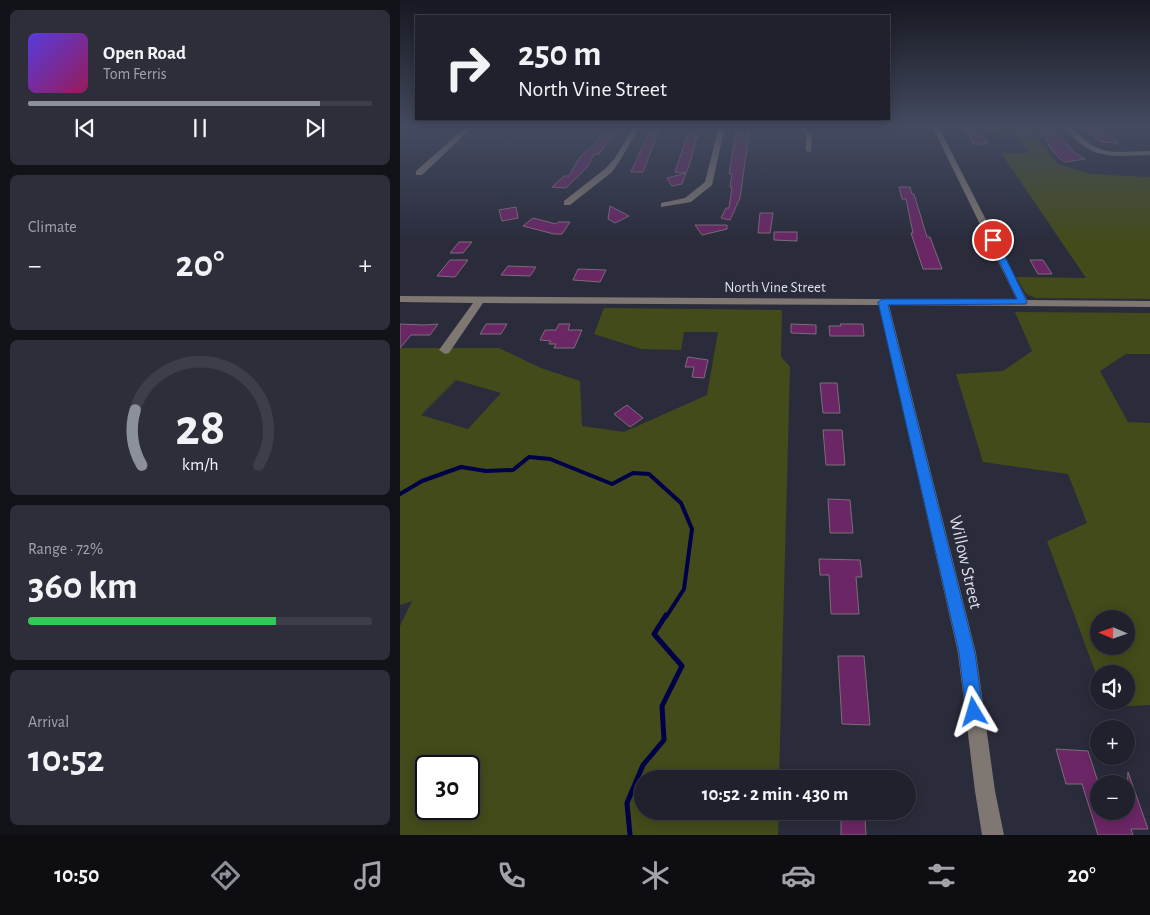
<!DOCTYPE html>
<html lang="en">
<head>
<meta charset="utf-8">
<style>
  :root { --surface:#20212d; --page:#2d2e39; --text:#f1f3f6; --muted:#a2a3aa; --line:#3d3e49; --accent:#8c9099 }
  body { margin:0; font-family:"Alegreya Sans",sans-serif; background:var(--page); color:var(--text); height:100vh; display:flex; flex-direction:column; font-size:19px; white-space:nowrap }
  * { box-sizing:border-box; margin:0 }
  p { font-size:16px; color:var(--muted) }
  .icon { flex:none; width:28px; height:28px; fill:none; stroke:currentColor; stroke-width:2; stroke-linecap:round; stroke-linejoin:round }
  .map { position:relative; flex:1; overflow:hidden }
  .panel { display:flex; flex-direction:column; gap:10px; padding:10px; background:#121219; width:400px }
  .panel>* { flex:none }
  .guide { position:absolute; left:15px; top:15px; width:475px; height:105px; border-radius:0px; box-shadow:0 2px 12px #0003,0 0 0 1px var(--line); background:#20212d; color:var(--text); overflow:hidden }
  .needle { width:32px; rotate:272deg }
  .buttons { position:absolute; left:690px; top:610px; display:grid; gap:10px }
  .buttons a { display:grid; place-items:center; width:45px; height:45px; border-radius:50%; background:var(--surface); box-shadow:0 2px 12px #0003,0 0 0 1px var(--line); font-size:25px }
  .speed { position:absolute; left:15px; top:755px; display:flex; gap:10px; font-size:25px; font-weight:700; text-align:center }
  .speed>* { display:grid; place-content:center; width:65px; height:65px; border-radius:50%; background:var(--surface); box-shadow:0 2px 12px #0003,0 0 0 1px var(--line); line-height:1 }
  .speed .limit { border:2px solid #111; border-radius:8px; background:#fff; color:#111 }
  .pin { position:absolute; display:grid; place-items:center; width:42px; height:42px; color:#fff; margin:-21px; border:2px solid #fff; border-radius:50%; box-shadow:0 1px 5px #0007 }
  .me { position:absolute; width:55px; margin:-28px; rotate:353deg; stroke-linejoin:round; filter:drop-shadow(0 0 4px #0008) }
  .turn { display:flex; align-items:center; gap:18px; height:105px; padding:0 20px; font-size:22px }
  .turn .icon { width:65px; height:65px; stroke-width:2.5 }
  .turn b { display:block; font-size:35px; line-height:42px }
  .big { font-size:38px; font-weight:700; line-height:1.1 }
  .panel .card { flex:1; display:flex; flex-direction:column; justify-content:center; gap:8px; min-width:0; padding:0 18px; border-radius:8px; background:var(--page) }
  .panel .dial { align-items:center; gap:0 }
  .dial svg { height:130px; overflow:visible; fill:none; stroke:var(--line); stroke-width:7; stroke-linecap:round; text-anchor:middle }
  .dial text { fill:var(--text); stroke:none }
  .song { display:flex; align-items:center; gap:15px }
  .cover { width:60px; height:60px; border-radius:8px; background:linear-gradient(135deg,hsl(250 70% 55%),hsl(330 70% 35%)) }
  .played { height:5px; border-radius:2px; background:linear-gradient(90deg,var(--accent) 85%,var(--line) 85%) }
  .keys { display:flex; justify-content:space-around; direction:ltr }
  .heat { display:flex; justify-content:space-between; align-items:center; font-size:28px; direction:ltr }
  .charge { height:8px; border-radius:4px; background:linear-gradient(90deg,#34c759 72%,var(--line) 0) }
  .trip { position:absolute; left:234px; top:770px; width:282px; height:50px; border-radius:25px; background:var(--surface); box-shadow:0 2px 12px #0003,0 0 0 1px var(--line); font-weight:700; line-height:50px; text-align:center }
  .menu { display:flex; height:80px; justify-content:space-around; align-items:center; background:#0d0d12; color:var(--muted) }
  .menu .icon { width:35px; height:35px }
  .menu .active { color:var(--accent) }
  .menu b { font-size:22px; color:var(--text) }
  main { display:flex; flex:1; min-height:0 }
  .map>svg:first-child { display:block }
  .green { fill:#434b1a; fill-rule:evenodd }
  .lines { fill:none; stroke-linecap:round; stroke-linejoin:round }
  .stream-far1 { stroke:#000048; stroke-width:4 }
  .stream { stroke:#000048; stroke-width:5 }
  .building { fill:#6a2665; stroke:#7c6c79 }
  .minor { fill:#7f7771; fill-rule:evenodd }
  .route { fill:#1a73e8; stroke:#114b97 }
  .labels { text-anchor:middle; stroke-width:5; stroke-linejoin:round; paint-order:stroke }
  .street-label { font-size:15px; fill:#dddfe9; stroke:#2a2c3c }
  .near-street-label { font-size:18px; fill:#dddfe9; stroke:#2a2c3c }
</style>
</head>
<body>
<main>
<section class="panel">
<div class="card">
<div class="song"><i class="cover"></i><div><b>Open Road</b><p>Tom Ferris</p></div></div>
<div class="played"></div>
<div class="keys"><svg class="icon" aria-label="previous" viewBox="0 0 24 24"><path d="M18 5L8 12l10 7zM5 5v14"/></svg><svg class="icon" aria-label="pause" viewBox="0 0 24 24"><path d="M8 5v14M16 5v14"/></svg><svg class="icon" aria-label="next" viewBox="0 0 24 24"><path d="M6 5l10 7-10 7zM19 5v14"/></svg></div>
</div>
<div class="card"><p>Climate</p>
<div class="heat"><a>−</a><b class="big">20°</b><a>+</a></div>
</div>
<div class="card dial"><svg viewBox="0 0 100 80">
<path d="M14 69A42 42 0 1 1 86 69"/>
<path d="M14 69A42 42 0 0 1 10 35" stroke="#8c9099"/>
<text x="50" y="56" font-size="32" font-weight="700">28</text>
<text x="50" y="72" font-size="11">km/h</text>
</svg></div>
<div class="card"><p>Range · 72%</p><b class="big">360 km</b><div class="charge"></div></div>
<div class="card"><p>Arrival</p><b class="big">10:52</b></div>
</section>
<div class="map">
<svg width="750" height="835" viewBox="0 0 750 835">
  <rect width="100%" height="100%" fill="#2a2c3c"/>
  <path class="green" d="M585,126H628L658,164L692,174L750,177V299L636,298L626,294L616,277L686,278L601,153H630L618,136L590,134Z
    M204,308L382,310L381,357L390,367L379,779H242V811H379L378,835H0V626L12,601L0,605V348H99L141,368L180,381L182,426L224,432L307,395L318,332H284L281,350L241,349L194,334ZM56,380L101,393L68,429L21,415ZM26,766H69V809H26Z
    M615,312L750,313V354H726L700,371L728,422L750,423V705L708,707L706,701H726V674H699V682L647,541L687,523L668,474L583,462L556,374L603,371L632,351ZM699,619H726V646H699Z"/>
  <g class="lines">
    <path class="stream-far1" d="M0,494L22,481L61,467L86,471L113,470L129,457L150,459L212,484L233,473L249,474L281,503L292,529L284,589L266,617"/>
    <path class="stream" d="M230,835L227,803L243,765L264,740L262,706L282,666L254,634L266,615"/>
  </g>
  <path class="building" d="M337,126H350L340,198L330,220L321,218L326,208H329L332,187H330L332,174H329Z
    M684,126H702L719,143L700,142Z
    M565,128H578L588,144H574Z
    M250,130H259L243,172H231Z
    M640,130H653L675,153L685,159L665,162L659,158L648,145H650L646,140H648Z
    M204,131L215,132L199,154H194L188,166L166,188L152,187L164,176H169L180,157L195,143Z
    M287,136H297L290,163L286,173L275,172Z
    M286,173L282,184L272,186L267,178Z
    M499,187H510L512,194H514L527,237H530L542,269H523L511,233H513L506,199H502Z
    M210,206L229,216L215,223L208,219Z
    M116,207L118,218L102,221L99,210Z
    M360,213H373L370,233H358Z
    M133,218L156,224L158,222H170L162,234H154L123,226Z
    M295,225H327V229L302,235Z
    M374,232H397V241L374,240Z
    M59,242H72L63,253H50Z
    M50,260H68L55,277L37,276Z
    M630,260H643L652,274H638Z
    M108,266L136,267L130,276L101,275Z
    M178,269L206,270L200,282L173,280Z
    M0,324L24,325L38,324L30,335H11L0,348Z
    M86,324H107L101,334H80Z
    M159,324H170L168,330H182L174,348H154L156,344H149L151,341L140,340L145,330H156Z
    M391,324L416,325V334L391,333Z
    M440,324H463L464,336H430L429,326H441Z
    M288,357L308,360L304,378L292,377L294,367H285Z
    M420,383H437L440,413H423Z
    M227,405L243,418L230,427L214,414Z
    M423,430H442L445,465H426Z
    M428,499L450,500L453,533H430Z
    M419,559L460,560L462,577H456L459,614H431L429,575H420Z
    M438,656H464L470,725L442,724Z
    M656,749L688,751L699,785V811H726L728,772L748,829H731L733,835H698L682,784H666Z
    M441,811H458V818H465L466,835H441Z"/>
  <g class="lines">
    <path class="minor" d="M67,126H74L22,175H16V171Z
      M234,126H240L221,159L212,172L170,205H164V201L206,168L215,158Z
      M319,126H325L312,185L291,202L261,207V203L285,198L305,182Z
      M397,126H404L412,135L411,152L406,151V135Z
      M532,126H538L627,300L750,301V307L489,305L576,653L595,791L604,835H582L575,791L558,653L479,305L83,303L49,353L45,354L39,350L73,303L0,302V296L617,300Z
      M663,126H670C699,157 710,152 750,151V155C708,156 692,161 663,126Z"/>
  </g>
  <linearGradient id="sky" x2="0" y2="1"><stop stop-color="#171821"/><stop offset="0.52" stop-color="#444b61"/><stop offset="1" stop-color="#444b61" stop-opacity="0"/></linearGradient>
  <rect width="750" height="243" fill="url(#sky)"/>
  <path class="route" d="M590,238L597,240L627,302L626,304L488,305L575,653L583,712L581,718L574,721L568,718L566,712L559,653L478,302L483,299H617L589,240Z"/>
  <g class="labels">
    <g class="street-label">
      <text x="375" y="292">North Vine Street</text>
    </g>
    <g class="near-street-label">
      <text transform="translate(566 562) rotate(77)" y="6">Willow Street</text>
    </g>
  </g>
</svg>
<div class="buttons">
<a><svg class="needle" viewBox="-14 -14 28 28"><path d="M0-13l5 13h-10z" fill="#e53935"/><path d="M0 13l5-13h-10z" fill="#a2a3aa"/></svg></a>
<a><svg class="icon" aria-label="sound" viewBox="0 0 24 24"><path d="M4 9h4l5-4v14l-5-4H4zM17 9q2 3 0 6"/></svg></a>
<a>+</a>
<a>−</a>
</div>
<div class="speed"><div class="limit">30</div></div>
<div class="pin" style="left:593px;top:240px;background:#d93025"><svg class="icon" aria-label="arrive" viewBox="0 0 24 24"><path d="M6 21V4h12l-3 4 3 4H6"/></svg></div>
<svg class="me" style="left:574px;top:712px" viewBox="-20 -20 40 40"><path d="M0-17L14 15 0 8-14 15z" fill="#1a73e8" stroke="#fff" stroke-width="4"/></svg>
<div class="trip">10:52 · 2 min · 430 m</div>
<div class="guide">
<div class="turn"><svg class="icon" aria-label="right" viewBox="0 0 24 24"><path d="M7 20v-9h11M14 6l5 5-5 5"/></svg><div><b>250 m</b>North Vine Street</div></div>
</div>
</div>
</main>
<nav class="menu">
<b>10:50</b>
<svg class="icon active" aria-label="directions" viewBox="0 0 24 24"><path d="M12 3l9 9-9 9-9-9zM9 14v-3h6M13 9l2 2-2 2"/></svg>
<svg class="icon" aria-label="music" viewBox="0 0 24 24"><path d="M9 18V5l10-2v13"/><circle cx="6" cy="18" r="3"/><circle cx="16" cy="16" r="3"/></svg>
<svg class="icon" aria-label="phone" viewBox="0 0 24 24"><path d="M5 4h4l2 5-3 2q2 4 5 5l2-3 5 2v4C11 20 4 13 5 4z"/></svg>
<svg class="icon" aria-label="climate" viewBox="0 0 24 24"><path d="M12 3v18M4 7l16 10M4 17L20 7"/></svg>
<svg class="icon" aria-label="car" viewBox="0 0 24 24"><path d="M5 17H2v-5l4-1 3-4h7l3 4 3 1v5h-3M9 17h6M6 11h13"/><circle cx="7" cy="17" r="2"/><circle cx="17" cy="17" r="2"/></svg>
<svg class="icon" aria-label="filters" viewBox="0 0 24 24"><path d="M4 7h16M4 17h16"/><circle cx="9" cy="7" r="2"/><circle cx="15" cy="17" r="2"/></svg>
<b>20°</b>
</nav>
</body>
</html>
